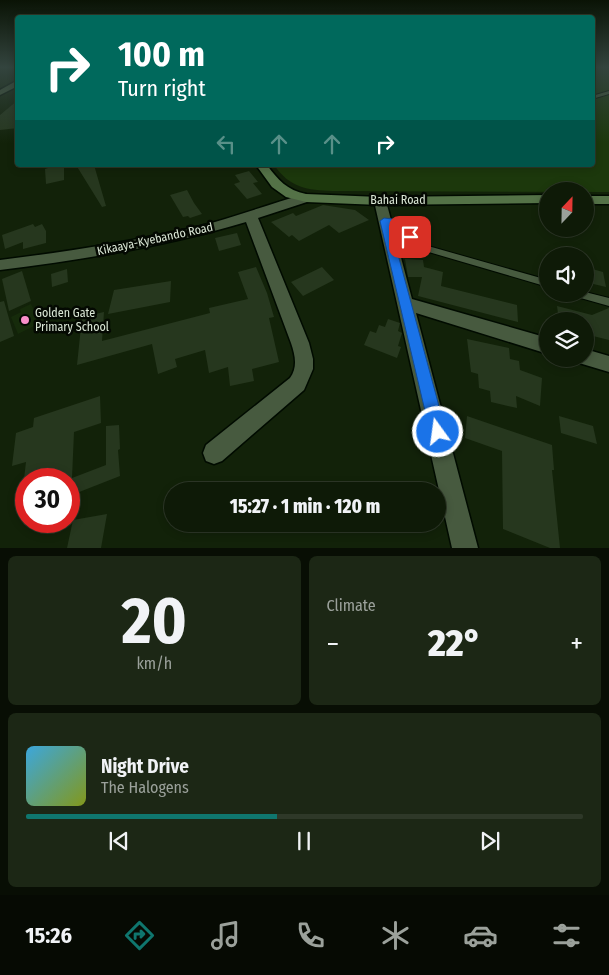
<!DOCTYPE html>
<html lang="en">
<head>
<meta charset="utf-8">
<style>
  :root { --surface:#0e1a07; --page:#1c2715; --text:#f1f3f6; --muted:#9ba19b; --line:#2e3828; --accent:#0f766e }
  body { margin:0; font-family:"Fira Sans Condensed",sans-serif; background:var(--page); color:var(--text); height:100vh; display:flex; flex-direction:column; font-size:19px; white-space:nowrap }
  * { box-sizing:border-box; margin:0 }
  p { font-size:16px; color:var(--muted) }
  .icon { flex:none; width:28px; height:28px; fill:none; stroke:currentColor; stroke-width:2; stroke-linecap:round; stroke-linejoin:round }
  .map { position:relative; height:548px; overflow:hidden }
  .sheet { display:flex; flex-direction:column; gap:8px; padding:8px; background:#080e04; flex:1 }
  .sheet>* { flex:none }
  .top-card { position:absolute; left:15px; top:15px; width:580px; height:152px; border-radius:5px; box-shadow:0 2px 8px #0003,0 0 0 1px var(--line); background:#00695c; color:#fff; overflow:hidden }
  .needle { width:32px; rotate:22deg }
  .tools { position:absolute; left:539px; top:182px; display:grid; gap:10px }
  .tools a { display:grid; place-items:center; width:55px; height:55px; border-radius:50%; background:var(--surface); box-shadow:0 2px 8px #0003,0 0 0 1px var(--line); font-size:25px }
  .speed { position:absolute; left:15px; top:468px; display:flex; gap:10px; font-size:25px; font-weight:700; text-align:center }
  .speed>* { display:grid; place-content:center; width:65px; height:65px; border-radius:50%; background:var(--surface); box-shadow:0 2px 8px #0003,0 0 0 1px var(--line); line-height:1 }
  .speed .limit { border:8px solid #d22; background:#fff; color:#111 }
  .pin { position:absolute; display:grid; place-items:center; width:42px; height:42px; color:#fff; margin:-21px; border-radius:10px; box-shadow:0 2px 8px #0006 }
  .me { position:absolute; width:55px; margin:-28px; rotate:346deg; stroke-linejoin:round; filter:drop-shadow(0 0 4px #0008) }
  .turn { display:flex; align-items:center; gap:18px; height:105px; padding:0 20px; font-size:22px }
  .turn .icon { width:65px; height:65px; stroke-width:2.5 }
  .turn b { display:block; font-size:35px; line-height:42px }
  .lanes { display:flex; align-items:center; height:48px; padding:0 20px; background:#0003; justify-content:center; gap:25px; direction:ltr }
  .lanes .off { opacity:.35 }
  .big { font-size:38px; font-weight:800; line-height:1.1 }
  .sheet .widget { flex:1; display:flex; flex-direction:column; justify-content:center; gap:8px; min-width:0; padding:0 18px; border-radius:8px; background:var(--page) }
  .sheet .dial { align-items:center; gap:0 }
  .dial b { font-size:65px; line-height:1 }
  .song { display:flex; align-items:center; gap:15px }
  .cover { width:60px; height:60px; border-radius:8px; background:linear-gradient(135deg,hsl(200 70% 55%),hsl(70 70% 35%)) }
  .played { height:5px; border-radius:2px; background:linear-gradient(90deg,var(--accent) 45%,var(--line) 45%) }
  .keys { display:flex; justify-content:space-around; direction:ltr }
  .heat { display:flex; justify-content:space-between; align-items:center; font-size:28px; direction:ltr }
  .sheet .tiles { flex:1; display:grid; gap:8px; grid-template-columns:1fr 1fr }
  .widget:last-child { grid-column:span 2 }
  .trip { position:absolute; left:164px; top:482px; width:282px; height:50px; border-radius:25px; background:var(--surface); box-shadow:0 2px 8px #0003,0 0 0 1px var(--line); font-weight:800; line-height:50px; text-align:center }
  .menu { display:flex; height:80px; justify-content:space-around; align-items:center; background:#060a03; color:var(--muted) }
  .menu .icon { width:35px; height:35px }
  .menu .selected { color:var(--accent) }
  .menu b { font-size:22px; color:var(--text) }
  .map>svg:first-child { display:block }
  .built { fill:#162b0b }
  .green { fill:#1c380c }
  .building { fill:#26371e }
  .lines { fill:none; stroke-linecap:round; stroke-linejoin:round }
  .lane-casing { stroke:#010b00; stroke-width:2 }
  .street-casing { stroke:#010b00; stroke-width:3 }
  .secondary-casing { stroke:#010b00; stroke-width:3 }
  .lane { fill:#475a3f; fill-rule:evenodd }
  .street { fill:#475a3f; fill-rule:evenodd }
  .secondary { fill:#547247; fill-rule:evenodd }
  .route { fill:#1a73e8; stroke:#114b97 }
  .poi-dot { fill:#f98fca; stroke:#040902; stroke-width:2 }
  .labels { text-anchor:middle; stroke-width:5; stroke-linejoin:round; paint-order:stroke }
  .street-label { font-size:12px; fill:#dbe7d6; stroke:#040902 }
  .poi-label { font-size:12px; fill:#dbe7d6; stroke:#040902; text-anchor:start }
</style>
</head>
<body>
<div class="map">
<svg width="609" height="548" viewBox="0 0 609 548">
  <rect width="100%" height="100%" fill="#122209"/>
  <path class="built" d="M31,304L40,323L18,334L11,317L21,312L20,309Z"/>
  <path class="green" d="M593,67H609V192L333,191C307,190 290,188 274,165H592Z"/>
  <path class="building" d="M18,100V128L0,130V115Z
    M51,165H64V180L46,184L45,169L51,167Z
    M76,165H94L106,206L102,207Z
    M249,171L258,182L253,183L262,194L247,199L234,184L240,182L235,175Z
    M187,190L194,203L202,214L190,218L188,216L183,217L170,195Z
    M323,205L355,210L369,220L339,233L329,225L299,241L292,235L289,237L271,222L293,213L296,216Z
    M33,224L35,227L42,224L46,231V243L23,249V242L5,249L2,235Z
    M237,233L241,245L219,251L215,238Z
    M405,259L423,260L424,267L443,272L441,286L517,305L518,322L418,296L422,277H408Z
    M256,267L267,293L274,317L269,318L279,362L252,369L254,381L230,386L228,367L209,373L205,350L175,359L177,367L158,374L152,344L77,365L82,317L104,312L102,341L210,313L209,308L248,299L238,272Z
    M322,267L334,280L303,296L291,282Z
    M585,267L603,272L606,287L585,282Z
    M67,269L68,282L52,287L51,274Z
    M22,271L31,301L9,311L2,279Z
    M171,281L170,302L108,314L114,290Z
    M4,301L14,336L0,342V302Z
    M557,306L592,315L609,308V340L585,334V321H559Z
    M388,319L400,323L398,331L402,333L398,346L401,347L397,358L364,345L370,331L376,333L379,325L385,327Z
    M467,339L509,348L510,359L519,361L520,370L542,378L540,406L516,396L517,408L491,402L490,391L479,388L478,374L471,372Z
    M100,396L101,423L74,432L72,478L106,465V426L119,425L120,449L118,450L120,476L69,496V479H70H24L26,462L12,466L16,433L33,427L34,418Z
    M467,416L552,445L554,470H552L560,548H550L503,529L502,451L465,438Z
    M559,416L593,426L597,444L561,433Z
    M107,514L101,548H67L73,520Z"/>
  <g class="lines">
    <defs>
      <path id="lane" d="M609,91V94L592,99V96Z
        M382,219L401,220L421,244L548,280V287L415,248L396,224L382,223L381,221Z
        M585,292L609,298V306L577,297L575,294H585Z"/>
      <path id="street" d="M18,80V86L0,95V90Z
        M306,194L312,198L310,201L258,218L309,343L313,359V369L304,390L222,461L214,464L206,461L203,453L206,445L290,378C298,367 295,355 291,343L246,222C166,246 83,260 0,270V260C65,252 129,242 192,228C231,219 268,204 306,194Z
        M380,197L386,201L412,299L548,338V354L416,313L478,548H452L374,201Z
        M585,349L609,356V372L579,363L577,359H585Z"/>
      <path id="secondary" d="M256,165H267C278,180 287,190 306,194L380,197L548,195V203L380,205L306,202L286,197L272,187Z
        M585,196H609V204H585Z"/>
    </defs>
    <use href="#lane" class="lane-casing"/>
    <use href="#street" class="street-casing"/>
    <use href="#secondary" class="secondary-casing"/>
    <use href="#lane" class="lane"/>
    <use href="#street" class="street"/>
    <use href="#secondary" class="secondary"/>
  </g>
  <linearGradient id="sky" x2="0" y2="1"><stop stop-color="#0a1305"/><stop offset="0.47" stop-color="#33443e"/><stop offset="1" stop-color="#33443e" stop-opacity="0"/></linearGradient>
  <rect width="609" height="143" fill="url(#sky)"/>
  <path class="route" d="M384,218L401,220L415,237L410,240L406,239L395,225H390L446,432L444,438L438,440L432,438L430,432L380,221Z"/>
  <circle class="poi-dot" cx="25" cy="320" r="5"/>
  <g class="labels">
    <g class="street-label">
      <text x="398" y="204">Bahai Road</text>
      <text transform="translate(155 239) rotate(-12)" y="4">Kikaaya-Kyebando Road</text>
    </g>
    <g class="poi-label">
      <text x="35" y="317">Golden Gate<tspan x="35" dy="14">Primary School</tspan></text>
    </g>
  </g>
</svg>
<div class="tools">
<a><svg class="needle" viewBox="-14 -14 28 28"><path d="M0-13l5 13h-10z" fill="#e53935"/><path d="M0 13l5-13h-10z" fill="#9ba19b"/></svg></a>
<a><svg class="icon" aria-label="sound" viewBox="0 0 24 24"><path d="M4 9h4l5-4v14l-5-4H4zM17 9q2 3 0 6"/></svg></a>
<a><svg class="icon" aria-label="layers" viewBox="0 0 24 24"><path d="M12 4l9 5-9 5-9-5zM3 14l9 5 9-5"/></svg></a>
</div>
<div class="speed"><div class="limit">30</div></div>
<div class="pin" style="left:410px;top:237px;background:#d93025"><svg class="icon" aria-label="arrive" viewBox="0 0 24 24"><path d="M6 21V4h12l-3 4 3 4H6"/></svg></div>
<svg class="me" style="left:438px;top:432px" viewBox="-20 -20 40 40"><circle r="17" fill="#1a73e8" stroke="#fff" stroke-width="3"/><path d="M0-11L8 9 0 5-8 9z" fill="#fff"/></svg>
<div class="trip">15:27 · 1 min · 120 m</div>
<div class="top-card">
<div class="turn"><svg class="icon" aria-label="right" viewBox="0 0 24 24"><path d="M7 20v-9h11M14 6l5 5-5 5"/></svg><div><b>100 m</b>Turn right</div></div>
<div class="lanes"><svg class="icon off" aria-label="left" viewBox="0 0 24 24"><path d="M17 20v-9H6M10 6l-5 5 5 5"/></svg><svg class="icon off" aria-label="ahead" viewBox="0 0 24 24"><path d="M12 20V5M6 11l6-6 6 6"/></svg><svg class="icon off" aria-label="ahead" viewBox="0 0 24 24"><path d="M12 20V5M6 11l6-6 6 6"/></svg><svg class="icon" aria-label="right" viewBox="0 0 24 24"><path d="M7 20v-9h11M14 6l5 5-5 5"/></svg></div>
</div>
</div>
<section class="sheet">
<div class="tiles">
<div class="widget dial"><b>20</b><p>km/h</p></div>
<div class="widget"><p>Climate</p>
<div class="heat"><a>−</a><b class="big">22°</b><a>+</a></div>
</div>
<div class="widget">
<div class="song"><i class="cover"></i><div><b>Night Drive</b><p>The Halogens</p></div></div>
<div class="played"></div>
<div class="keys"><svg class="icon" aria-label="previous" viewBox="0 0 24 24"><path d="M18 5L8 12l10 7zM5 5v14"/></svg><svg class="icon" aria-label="pause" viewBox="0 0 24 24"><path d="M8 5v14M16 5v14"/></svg><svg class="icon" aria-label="next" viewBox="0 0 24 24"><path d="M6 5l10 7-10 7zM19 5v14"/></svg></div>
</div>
</div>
</section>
<nav class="menu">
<b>15:26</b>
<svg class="icon selected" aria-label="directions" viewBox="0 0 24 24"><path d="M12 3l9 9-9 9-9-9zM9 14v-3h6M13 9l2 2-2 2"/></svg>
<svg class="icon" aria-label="music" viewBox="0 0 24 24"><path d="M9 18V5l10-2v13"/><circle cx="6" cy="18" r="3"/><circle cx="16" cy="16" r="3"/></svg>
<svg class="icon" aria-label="phone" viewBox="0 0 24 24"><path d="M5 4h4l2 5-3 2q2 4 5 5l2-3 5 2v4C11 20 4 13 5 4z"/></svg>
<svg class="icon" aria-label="climate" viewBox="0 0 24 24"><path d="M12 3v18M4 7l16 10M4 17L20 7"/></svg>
<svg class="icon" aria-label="car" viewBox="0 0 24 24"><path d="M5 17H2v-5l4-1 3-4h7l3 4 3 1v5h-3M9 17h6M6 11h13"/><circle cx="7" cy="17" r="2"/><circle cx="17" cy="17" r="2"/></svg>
<svg class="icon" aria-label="filters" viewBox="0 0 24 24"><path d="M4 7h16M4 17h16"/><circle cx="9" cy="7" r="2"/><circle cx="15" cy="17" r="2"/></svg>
</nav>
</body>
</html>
